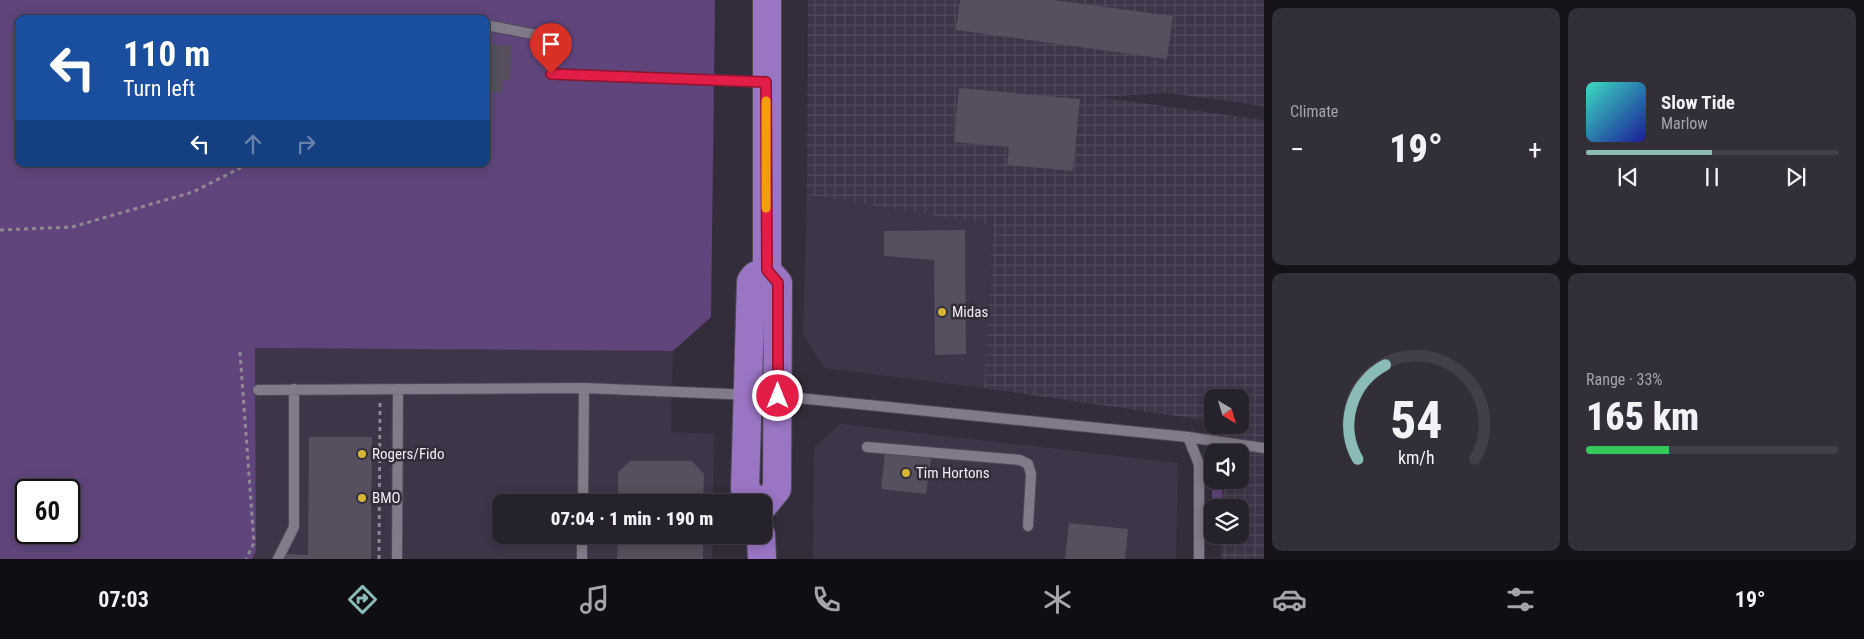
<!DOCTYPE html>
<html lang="en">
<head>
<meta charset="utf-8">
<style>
  :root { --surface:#26222c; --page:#322f38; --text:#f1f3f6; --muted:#a4a4a9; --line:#423f48; --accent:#8bbbb9 }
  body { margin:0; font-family:"Roboto Condensed",sans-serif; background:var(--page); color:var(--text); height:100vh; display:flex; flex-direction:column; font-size:19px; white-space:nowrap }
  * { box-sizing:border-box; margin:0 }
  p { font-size:16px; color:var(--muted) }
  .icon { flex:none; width:28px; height:28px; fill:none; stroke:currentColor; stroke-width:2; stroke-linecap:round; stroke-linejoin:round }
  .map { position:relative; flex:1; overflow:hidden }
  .details { display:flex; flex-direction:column; gap:8px; padding:8px; background:#151318; width:600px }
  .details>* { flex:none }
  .guide { position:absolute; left:15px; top:15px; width:475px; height:152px; border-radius:10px; box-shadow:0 2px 12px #0003,0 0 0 1px var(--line); background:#1a4fa0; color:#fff; overflow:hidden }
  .needle { width:32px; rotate:142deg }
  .tools { position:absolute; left:1204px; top:389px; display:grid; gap:10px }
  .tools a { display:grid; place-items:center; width:45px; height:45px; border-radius:10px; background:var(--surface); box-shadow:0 2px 12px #0003,0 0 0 1px var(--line); font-size:25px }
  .speed { position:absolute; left:15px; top:479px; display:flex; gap:10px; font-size:25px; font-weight:700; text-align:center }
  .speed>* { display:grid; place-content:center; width:65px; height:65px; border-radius:50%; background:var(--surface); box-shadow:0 2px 12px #0003,0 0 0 1px var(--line); line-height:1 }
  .speed .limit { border:2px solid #111; border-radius:8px; background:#fff; color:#111 }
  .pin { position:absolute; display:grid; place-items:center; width:42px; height:42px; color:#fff; margin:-51px -21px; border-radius:50% 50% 50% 0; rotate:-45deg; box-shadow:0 0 5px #0007 }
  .pin .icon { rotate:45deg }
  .me { position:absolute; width:55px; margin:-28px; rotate:0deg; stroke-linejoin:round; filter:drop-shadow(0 0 4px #0008) }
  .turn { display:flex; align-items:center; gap:18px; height:105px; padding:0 25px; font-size:22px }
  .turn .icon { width:65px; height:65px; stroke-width:2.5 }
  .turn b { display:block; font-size:35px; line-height:42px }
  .lanes { display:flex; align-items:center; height:48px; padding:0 25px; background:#0003; justify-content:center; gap:25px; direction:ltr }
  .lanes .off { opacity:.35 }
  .big { font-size:38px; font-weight:800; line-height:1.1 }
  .details .card { flex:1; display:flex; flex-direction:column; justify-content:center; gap:8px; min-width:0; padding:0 18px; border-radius:10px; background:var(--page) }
  .details .dial { align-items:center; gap:0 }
  .dial svg { height:130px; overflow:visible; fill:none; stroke:var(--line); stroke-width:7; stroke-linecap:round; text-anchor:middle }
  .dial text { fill:var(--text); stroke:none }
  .song { display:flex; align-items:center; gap:15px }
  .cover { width:60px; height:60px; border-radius:8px; background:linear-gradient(135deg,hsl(170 70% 55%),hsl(240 70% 35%)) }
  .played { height:5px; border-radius:2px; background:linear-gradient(90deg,var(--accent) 50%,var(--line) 50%) }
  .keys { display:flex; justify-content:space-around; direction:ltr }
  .heat { display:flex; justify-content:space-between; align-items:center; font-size:28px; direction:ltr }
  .charge { height:8px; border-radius:4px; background:linear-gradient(90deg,#34c759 33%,var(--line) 0) }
  .details .tiles { flex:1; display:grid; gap:8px; grid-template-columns:repeat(2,1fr) }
  .trip { position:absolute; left:492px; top:494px; width:280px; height:50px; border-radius:10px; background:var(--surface); box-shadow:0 2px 12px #0003,0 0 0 1px var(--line); font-weight:800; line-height:50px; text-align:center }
  .dock { display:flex; height:80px; justify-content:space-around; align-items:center; background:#0f0e12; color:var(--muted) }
  .dock .icon { width:35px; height:35px }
  .dock .on { color:var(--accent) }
  .dock b { font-size:22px; color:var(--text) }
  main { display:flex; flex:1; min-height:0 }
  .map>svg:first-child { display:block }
  .built { fill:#3e3549 }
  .industrial { fill:url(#industrial-grid) }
  .green { fill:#5f457b; fill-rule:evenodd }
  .building { fill:#554f5e }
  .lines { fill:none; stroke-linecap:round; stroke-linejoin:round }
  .service-casing { stroke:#4e4955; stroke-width:12 }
  .primary-casing { stroke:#4e4955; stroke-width:30 }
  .path { stroke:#8e8994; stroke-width:3; stroke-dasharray:4 4; stroke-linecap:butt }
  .service { stroke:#807a8a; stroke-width:10 }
  .primary { stroke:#9a75c3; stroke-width:28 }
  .route-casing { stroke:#92132f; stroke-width:12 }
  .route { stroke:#e11d48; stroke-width:9 }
  .slow { stroke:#f59e0b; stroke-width:9 }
  .poi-dot { fill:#d5b534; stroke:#332d3b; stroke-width:2 }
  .labels { text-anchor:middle; stroke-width:5; stroke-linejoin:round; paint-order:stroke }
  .poi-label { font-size:15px; fill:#f0ecf5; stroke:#332d3b; text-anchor:start }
</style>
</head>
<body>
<main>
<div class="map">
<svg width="1264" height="559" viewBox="0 0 1264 559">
  <defs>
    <pattern id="industrial-grid" width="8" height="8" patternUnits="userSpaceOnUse" patternTransform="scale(1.25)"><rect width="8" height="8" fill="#3e3549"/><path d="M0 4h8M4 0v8" fill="none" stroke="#51495b"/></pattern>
  </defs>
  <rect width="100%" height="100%" fill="#332d3b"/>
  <path class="built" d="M807,195L993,225L984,388L824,368L803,334Z
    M255,348L673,351L671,432L714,434L713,502H501V535H713L712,559H252L256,551Z
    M840,424L1178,463L1176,559H813L814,448Z"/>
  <path class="industrial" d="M808,0H1264V106L1167,93L1098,97L1264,120V559H1221V535H1240V508L1222,507V480H1240V452H1222L1223,425H1240V398H1212V421L984,388L993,225L807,195Z"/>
  <path class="green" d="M0,0H715L711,317L673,351L255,348L256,551L252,559H0ZM19,19H486V164H19ZM26,490H69V532H26Z
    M1212,462V480H1222V507L1212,508V528Z"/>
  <path class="building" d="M960,0H1053L1173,16L1167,59L956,30Z
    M486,44L512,46L510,80H503L502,93L486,92Z
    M959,88L1080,99L1073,171L1007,165L1009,147L954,142Z
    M965,230L966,354L935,355L934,260L884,256V231Z
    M309,437H372L371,559H286V554L308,555Z
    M885,453L931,458L926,494L881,489Z
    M630,461H692L704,474L703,502H618V472Z
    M1069,523L1128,529L1125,559H1065Z
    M618,535H703V559H617Z"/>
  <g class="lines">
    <defs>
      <path id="service" d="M486,25L548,37L551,74L765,82
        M258,390L584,388L778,396L1188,437L1264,448
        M1188,437L1199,464V559
        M867,447L1020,460L1028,464L1031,474L1028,526
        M583,502L584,388
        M582,535V559
        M278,559L294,527V389
        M397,559L398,389"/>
      <path id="primary" d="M756,502L745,489L751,281L755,276L767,270
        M764,505L777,489L778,283L767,270V0
        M761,535L762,559"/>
    </defs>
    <use href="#service" class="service-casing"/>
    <use href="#primary" class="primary-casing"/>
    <path class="path" d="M0,230L72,227L193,192L248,164
      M240,352L254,543L246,559
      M379,559L380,402"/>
    <use href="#service" class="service"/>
    <use href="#primary" class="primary"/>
  </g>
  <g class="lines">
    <defs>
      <path id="route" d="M551,74L766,82L767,270L778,283V396"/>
    </defs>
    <use href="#route" class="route-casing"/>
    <use href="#route" class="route"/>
    <path class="slow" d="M766,101V208"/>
  </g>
  <g class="poi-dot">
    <circle cx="942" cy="312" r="5"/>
    <circle cx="362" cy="454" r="5"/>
    <circle cx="906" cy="473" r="5"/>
    <circle cx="362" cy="498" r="5"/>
  </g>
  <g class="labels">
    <g class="poi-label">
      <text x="952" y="317">Midas</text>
      <text x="372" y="459">Rogers/Fido</text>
      <text x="916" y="478">Tim Hortons</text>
      <text x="372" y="503">BMO</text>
    </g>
  </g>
</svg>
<div class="tools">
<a><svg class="needle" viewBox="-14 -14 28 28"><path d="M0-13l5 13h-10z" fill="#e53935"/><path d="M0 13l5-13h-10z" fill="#a4a4a9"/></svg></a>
<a><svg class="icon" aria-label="sound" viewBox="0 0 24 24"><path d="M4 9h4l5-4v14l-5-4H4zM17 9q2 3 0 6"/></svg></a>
<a><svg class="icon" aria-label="layers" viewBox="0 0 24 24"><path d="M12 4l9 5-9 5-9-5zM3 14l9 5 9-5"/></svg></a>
</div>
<div class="speed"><div class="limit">60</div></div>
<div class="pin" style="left:551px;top:74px;background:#d93025"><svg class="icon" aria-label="arrive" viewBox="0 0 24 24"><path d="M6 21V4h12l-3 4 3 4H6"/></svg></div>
<svg class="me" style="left:778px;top:396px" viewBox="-20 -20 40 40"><circle r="17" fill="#e11d48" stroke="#fff" stroke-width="3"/><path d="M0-11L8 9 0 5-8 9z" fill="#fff"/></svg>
<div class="trip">07:04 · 1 min · 190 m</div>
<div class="guide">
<div class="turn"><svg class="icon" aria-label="left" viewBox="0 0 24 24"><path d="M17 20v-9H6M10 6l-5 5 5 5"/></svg><div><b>110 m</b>Turn left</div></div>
<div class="lanes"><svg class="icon" aria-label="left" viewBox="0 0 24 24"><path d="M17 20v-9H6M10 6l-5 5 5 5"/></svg><svg class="icon off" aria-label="ahead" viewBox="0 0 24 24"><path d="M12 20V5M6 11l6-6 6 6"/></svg><svg class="icon off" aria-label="right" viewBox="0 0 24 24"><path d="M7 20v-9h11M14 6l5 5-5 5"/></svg></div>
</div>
</div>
<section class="details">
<div class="tiles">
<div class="card"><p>Climate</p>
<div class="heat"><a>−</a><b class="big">19°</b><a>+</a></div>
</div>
<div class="card">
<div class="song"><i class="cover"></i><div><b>Slow Tide</b><p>Marlow</p></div></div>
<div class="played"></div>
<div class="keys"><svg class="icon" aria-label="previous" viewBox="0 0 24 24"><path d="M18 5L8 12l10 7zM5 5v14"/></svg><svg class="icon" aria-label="pause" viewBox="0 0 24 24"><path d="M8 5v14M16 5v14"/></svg><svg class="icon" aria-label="next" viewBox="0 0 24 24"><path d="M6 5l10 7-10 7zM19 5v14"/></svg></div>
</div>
<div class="card dial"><svg viewBox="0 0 100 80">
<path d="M14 69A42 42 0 1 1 86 69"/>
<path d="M14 69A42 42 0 0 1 31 11" stroke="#8bbbb9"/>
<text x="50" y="56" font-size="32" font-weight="700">54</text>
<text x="50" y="72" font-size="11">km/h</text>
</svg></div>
<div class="card"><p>Range · 33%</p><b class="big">165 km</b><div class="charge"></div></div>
</div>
</section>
</main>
<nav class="dock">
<b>07:03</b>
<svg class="icon on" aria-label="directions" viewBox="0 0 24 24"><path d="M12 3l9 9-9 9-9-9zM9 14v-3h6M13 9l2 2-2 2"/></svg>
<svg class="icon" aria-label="music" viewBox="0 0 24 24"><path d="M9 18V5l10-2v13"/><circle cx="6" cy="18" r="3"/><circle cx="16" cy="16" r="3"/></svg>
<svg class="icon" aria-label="phone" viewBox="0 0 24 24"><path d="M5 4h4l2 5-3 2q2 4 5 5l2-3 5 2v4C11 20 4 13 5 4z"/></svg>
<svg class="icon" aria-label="climate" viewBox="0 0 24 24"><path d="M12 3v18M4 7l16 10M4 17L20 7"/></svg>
<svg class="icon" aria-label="car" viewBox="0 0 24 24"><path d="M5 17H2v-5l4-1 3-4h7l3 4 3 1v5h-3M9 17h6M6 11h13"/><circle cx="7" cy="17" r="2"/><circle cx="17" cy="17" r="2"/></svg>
<svg class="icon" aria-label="filters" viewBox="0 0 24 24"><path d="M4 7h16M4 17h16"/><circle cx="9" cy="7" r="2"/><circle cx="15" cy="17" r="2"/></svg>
<b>19°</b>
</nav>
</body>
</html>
